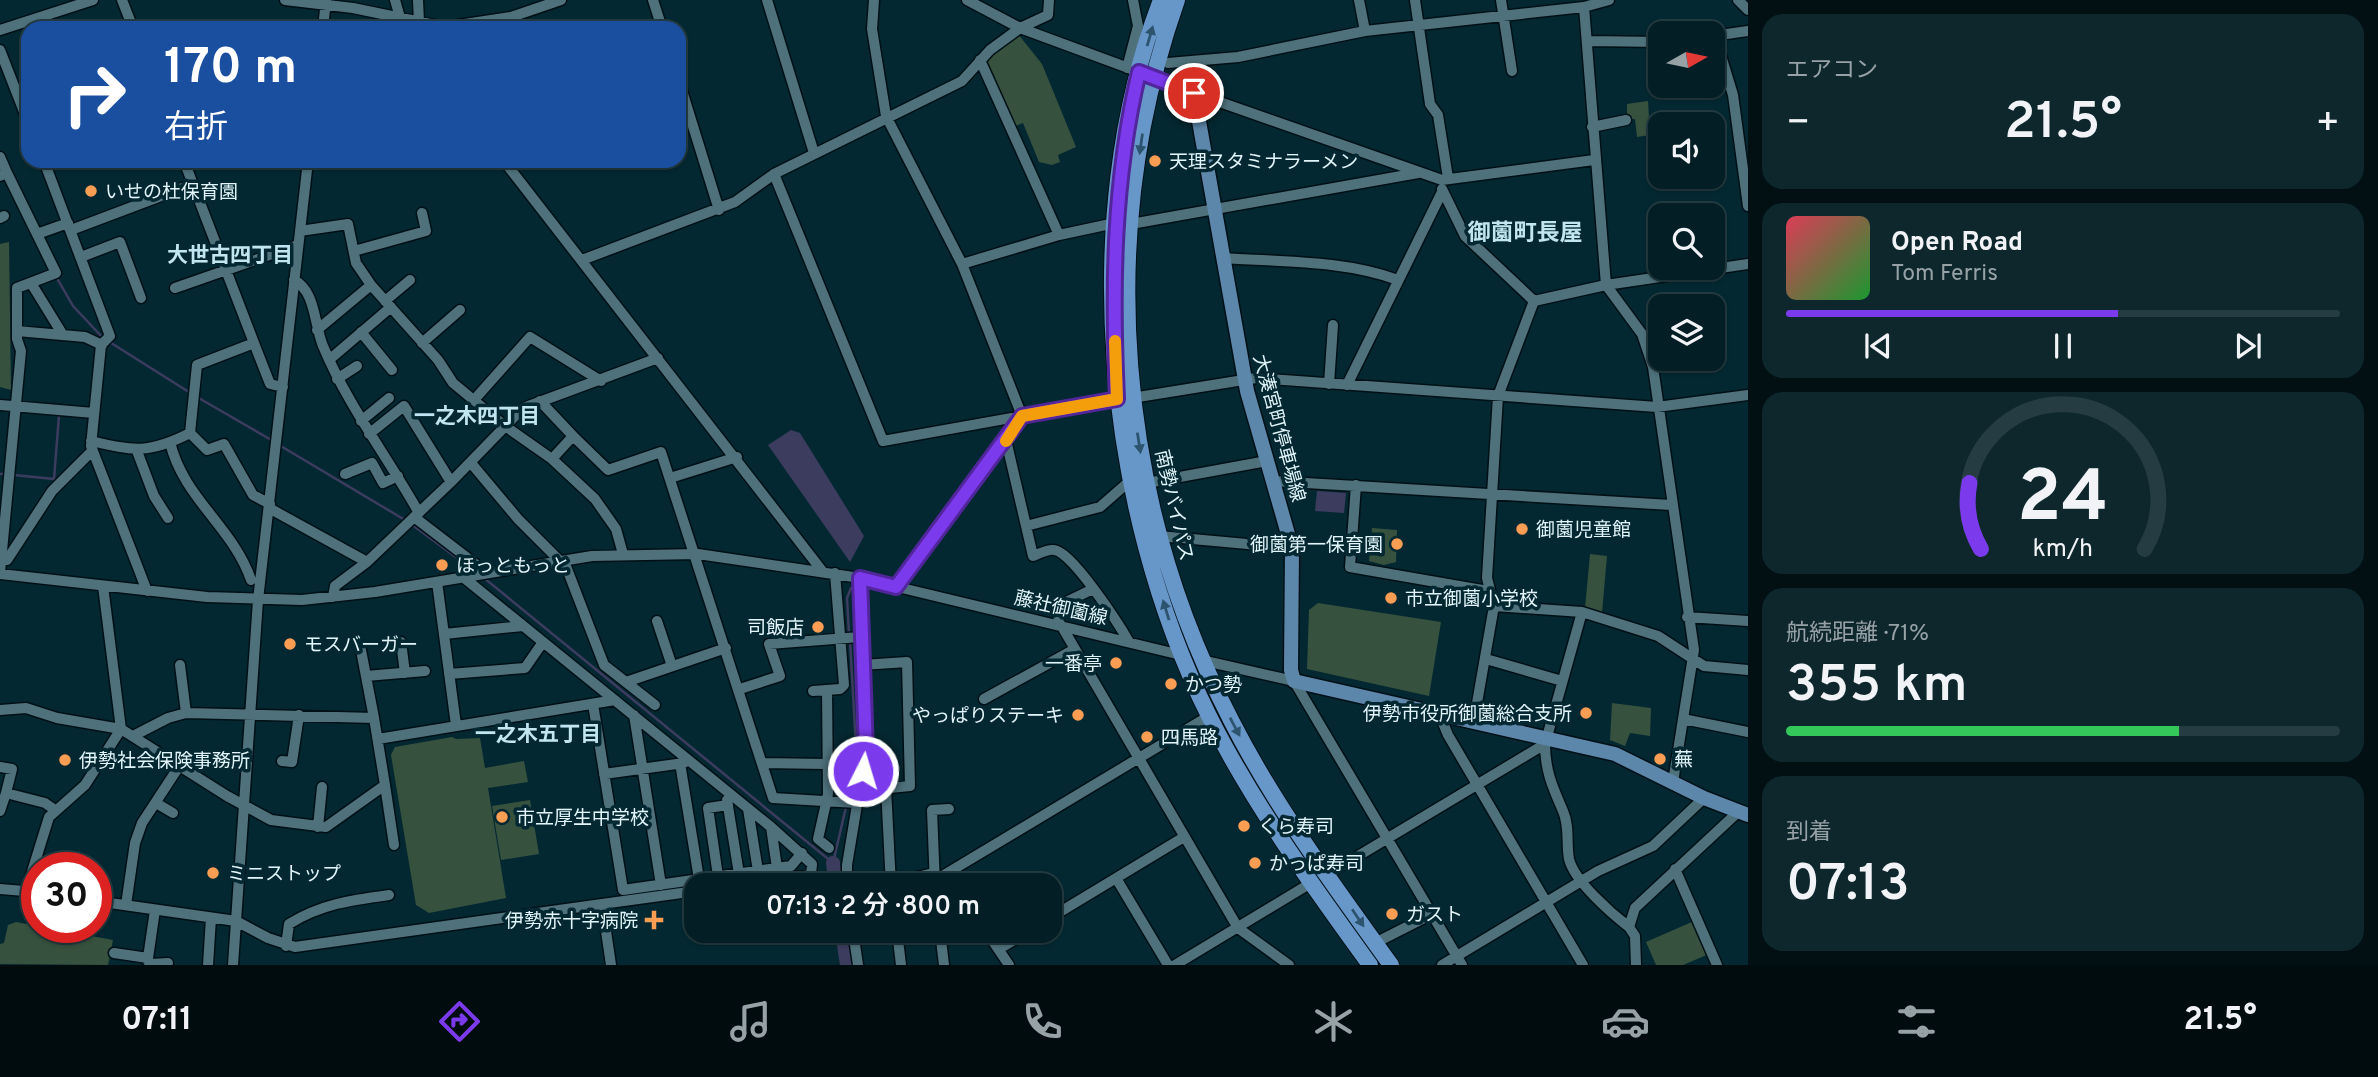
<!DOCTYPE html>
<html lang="ja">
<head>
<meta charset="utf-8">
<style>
  :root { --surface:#031e25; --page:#0d272d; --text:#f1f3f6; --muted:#97a2a7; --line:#243c42; --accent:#7c3aed }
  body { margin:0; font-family:Overpass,"Noto Sans JP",sans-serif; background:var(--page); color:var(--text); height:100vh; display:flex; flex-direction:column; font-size:26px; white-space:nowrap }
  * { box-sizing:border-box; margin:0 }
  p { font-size:23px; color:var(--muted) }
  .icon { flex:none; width:38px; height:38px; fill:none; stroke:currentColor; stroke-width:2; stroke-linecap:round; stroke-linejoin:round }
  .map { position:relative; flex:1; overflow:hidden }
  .sheet { display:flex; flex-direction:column; gap:14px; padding:14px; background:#021014; width:630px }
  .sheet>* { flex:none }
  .guide { position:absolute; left:21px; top:21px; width:665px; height:147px; border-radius:21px; box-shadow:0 2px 5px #0004,0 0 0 2px var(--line); background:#1a4fa0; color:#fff; overflow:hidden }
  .needle { width:46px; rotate:81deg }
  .buttons { position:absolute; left:1648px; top:21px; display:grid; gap:14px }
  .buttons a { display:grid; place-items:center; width:77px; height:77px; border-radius:14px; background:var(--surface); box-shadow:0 2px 5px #0004,0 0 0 2px var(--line); font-size:35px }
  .speed { position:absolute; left:21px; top:852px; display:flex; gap:14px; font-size:35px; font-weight:700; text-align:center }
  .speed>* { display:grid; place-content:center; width:91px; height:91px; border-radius:50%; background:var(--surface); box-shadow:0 2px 5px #0004,0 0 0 2px var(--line); line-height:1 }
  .speed .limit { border:10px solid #d22; background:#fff; color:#111 }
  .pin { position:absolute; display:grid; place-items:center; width:60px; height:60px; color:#fff; margin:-30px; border:4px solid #fff; border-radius:50%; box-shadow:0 2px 7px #0007 }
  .me { position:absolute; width:77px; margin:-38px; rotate:5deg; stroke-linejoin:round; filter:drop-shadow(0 0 5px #0008) }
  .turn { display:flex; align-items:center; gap:24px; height:147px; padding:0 28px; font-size:32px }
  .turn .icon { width:91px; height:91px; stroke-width:2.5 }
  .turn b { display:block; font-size:49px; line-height:60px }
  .big { font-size:52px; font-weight:600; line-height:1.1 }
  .sheet .card { flex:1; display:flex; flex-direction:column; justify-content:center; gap:10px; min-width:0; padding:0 24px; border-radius:21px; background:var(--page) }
  .sheet .dial { align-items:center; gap:0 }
  .dial svg { height:182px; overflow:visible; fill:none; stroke:var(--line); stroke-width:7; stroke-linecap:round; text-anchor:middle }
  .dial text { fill:var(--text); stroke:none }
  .song { display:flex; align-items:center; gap:21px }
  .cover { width:84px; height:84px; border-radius:10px; background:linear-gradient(135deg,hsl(350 70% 55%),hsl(130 70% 35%)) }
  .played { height:7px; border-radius:4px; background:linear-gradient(90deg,var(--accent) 60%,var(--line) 60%) }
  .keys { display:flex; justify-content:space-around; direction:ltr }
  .heat { display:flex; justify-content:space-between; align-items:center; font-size:38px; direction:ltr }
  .charge { height:10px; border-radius:5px; background:linear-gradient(90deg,#34c759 71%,var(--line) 0) }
  .trip { position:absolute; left:684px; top:873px; width:378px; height:70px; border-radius:21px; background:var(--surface); box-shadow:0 2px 5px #0004,0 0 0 2px var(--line); font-weight:600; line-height:70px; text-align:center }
  .dock { display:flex; height:112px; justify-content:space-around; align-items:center; background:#010c0f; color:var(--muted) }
  .dock .icon { width:49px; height:49px }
  .dock .selected { color:var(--accent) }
  .dock b { font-size:32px; color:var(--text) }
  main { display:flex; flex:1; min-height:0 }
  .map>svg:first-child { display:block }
  .green { fill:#36513e }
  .water { fill:#3c3c5f }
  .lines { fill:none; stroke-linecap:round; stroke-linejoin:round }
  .stream { stroke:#3c3c5f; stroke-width:2.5 }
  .river { stroke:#3c3c5f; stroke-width:14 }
  .minor-casing { stroke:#001016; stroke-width:13 }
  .major-casing { stroke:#001016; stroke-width:17 }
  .highway-casing { stroke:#001016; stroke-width:18 }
  .minor { stroke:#4e717b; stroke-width:10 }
  .major { stroke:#5d87aa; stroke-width:14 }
  .highway { stroke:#6796c9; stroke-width:16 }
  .oneway { fill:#2c546e }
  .route-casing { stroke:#51269a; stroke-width:18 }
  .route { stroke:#7c3aed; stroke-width:12 }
  .slow { stroke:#f59e0b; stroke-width:12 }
  .poi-dot { fill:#fc9d54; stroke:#042831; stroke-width:2.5 }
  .labels { text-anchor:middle; stroke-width:7; stroke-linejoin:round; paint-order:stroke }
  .poi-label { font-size:19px; fill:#e1f4f9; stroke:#042831; text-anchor:start }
  .street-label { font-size:19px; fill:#e1f4f9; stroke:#042831 }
  .neighbourhood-label { font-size:21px; font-weight:bold; fill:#c0e6f2; stroke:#042831 }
  .quarter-label { font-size:23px; font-weight:bold; fill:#c0e6f2; stroke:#042831 }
</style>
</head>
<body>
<main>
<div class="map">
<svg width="1748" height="965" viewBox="0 0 1748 965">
  <rect width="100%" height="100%" fill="#042831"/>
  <path class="green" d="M1018,34L1042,64L1076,147L1058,155L1060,162L1052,165L1039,162L1023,123L1013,127L984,63L986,58Z
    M1648,101L1650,135L1637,137L1635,119L1627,120V104Z
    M9,242L11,390L0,387V244Z
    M1372,528L1397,530L1396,562L1384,565L1369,561Z
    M1590,554L1607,556L1602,613L1585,608Z
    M1318,603L1441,622L1429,696L1307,669L1309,610Z
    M1612,703L1651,708L1650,736L1630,733L1625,746L1610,740Z
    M452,737L456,739L480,738L485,768L524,761L528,782L488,788L506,898L429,913L416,905L391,755L395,747Z
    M530,800L539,854L501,860L492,806Z
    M1694,921L1709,954L1683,965H1656L1646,942Z
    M16,922L113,940L108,965L0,964V944L4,943L8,925Z"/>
  <path class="water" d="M791,430L800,433L864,536L850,562L768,445Z
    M1317,491L1346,493L1344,513L1315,511Z"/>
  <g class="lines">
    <path class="stream" d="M58,280L73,306L103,338
      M108,341L192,394
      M197,397L273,441
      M279,445L405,520
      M0,474H3
      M14,475L54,479L59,415
      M411,524L476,572
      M484,578L833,863L846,807
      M849,633L847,598L851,588
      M847,800L856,747L850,640"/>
    <path class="river" d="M833,863L836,886
      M842,931L847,965"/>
    <defs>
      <path id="minor" d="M122,0L133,28
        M285,0L353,8L445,27L511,17L561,0
        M395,0L403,28
        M418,0L419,22
        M653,0L662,28
        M767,0L814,153
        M874,0L872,29L886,116L962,264L1022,416
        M967,0L1020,28L1142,73
        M1359,0L1365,31
        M1415,0L1430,104L1438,115L1448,178
        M1501,0L1512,71
        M1738,0L1748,10
        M1584,7L1606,285L1642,334L1653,367L1694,650L1673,782
        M323,28L326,0
        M0,30L93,0
        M1713,36L1748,31
        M1715,36L1733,95L1748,206
        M1588,41L1661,42
        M0,50L28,122
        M980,60L1059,235
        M1168,63L1238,57L1365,31L1584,7L1609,0
        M1127,68L1138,26L1133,0
        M679,81L719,210
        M1194,93L1442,180L1594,160
        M1592,127L1626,120
        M0,157L7,173L0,176
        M44,161L110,336L101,345L91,446L147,591
        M184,161L254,343L197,365L190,433
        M504,161L823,572
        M774,174L883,441L1117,399
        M1442,189L1465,236L1534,301
        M0,218L4,216
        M1131,224L1418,173
        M71,230L193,184
        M300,231L348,224L356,263L371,285L438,360L453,383L505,426L552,459L595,499L616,529L623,554
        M37,234L68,223
        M354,251L426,231L422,213
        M81,257L120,242L141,298
        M1223,258C1280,262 1345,260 1398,280
        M582,260L735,202L774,174L962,81L990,50L1020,28L1048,15L1049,0
        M962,264L1059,235L1115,223
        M294,280C316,291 314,325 323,346C348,406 387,456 419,513
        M31,283L63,335
        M175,288L298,245
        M385,301L410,280
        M1534,301L1606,285L1748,264
        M317,330L371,285
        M17,331L85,337L102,345
        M361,332L392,370
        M254,343L270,384L283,387
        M422,343L460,310
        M329,360L391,307
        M337,379L357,366
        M1329,384L1333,325
        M1347,385L1442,192
        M1132,398L1256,378L1657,407L1748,395
        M474,400L530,337L601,381
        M540,401L573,436
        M0,405L94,413
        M361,421L389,398
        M190,433L207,450L224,444L253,495L270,504
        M369,434L404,406L451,482
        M1006,440L1033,556C1038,554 1048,549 1054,550C1071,550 1120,626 1129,642
        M91,441C134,451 149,454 190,433
        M170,442C183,498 233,527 251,580
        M137,451L154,496L168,518
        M552,459L573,436L608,470L661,452L773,798L857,803
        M471,463L518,519L560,561
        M345,474L372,463L383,483L398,476
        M670,478L737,457
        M1273,481L1671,505
        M1147,483L1267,461
        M1356,485L1350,567L1488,591
        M269,508L367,562
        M414,517L487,573
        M1026,526L1100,507L1132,479
        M1159,536L1292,548
        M1,560H7L52,491L92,451
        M564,561L604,665L655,705
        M0,572L21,351L17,339V288L56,273L7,173
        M0,574L207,597L302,600L375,592L592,556L698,554L860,578L1185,656
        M463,577L771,827L812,864L811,875L735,886
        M437,582L456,725
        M896,587L1022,416
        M333,597L335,586L367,562L451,482L523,408L658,358
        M1494,606L1582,612L1658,636L1704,666L1748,670
        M1687,617L1748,621
        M657,621L672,666
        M1057,624L1064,603L1093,589
        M1061,625L1238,928L1289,965
        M444,634L523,626
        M401,642L405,673
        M360,645L374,718
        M1486,659L1562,681
        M1201,660L1294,681L1462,965
        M180,665L186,713
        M449,674L525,668L543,642
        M366,676L425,671
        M626,682L726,648
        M740,689L780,676L769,644L860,637
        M827,690L828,794L818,839L829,848
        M813,691L840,689L844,685L835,573
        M984,699L1075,649
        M593,704L623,890L791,866L802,853
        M0,710L26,708L57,718L121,729L227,796L271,820L326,827L385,785L374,718L186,713L168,718L133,736
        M1438,711L1448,735L1583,965
        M634,715L661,885
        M1683,719L1748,732
        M1474,720L1494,606L1487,578L1498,396L1534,301
        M378,739L615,700
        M1545,744C1545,771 1553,788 1563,811C1570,827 1566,843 1569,859C1574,881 1612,914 1629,927
        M282,761L292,762L299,715
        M680,763L699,879
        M762,763L826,764
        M0,767L12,769L6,793
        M604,774L684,763
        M385,785L394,845
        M886,788L891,886
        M859,791L910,786L907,662L862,665
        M727,800L739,874
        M156,803L173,813
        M748,809L758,871
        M0,811L6,793L45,803L55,810
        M318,827L322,787
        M771,827L777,868
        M1675,869L1717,965
        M1328,874L1545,744L1582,612
        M718,876L708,808L728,805
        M939,878L1209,716
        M1116,878L1168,965
        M847,886V865L866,751L860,578
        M881,886L933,873L947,886
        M935,886L932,810L949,809
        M0,889L37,892
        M26,891L49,817L85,785L121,729L103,586
        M96,901L236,921L268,938L295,947L602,904L611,965
        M602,904L696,891
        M126,905L135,843L142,823L180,765
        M1050,918L1184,837
        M853,931L858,965
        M897,931L901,965
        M940,931L944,965
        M986,931L1009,965
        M1375,943L1432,914
        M286,946L289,924C321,904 352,900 389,895
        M999,949L1029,931
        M114,953L148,958L155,910
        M146,958L150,964L168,963
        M208,965L211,918
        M233,965L258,600L308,161
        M1175,965L1311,883
        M1442,965L1598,871L1653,846L1704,798
        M1636,965L1635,936L1629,927L1635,908L1738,812"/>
      <path id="major" d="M1152,76L1194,93L1247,391L1292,548L1291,670L1294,681L1615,754L1704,798L1748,815"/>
      <path id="highway" d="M1161,0C1077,218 1106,510 1209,716C1253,804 1313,886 1370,965
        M1177,0C1094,236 1117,501 1232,722C1276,808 1335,887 1391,965"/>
    </defs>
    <use href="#minor" class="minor-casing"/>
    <use href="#major" class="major-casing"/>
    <use href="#highway" class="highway-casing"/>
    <use href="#minor" class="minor"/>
    <use href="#major" class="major"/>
    <use href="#highway" class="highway"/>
  </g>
  <defs><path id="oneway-solid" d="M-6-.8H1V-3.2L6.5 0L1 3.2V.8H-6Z" transform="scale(1.75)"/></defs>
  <g class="oneway">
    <use href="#oneway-solid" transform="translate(1150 36) rotate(-74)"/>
    <use href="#oneway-solid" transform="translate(1141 144) rotate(98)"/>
    <use href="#oneway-solid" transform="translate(1139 443) rotate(81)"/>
    <use href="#oneway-solid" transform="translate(1166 610) rotate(-107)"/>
    <use href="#oneway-solid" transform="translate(1235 727) rotate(62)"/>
    <use href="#oneway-solid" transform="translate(1358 918) rotate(56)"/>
  </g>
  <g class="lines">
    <defs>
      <path id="route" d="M863,771L866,751L860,578L896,587L1022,416L1117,399C1112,288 1113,181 1139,72L1194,93"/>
    </defs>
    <use href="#route" class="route-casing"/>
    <use href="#route" class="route"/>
    <path class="slow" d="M1006,441L1022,416L1117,399L1115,341"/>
  </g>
  <g class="poi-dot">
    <circle cx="1155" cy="161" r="7"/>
    <circle cx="91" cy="191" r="7"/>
    <circle cx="1522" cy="529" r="7"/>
    <circle cx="1397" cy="544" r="7"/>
    <circle cx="442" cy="565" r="7"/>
    <circle cx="1391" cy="598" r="7"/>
    <circle cx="818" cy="627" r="7"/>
    <circle cx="290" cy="644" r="7"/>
    <circle cx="1116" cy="663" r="7"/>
    <circle cx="1171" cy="684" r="7"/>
    <circle cx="1586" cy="713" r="7"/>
    <circle cx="1078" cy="715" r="7"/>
    <circle cx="1147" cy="737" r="7"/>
    <circle cx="1660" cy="759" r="7"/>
    <circle cx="65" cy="760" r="7"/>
    <circle cx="502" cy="817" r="7"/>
    <circle cx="1244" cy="826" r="7"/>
    <circle cx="1255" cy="863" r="7"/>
    <circle cx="213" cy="873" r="7"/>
    <circle cx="1392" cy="914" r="7"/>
    <path d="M650.5 909.5h7v7h7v7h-7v7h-7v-7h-7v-7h7z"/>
  </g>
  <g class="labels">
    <g class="poi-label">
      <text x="1169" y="168">天理スタミナラーメン</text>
      <text x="105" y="198">いせの杜保育園</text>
      <text x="1536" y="536">御薗児童館</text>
      <text x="1383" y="551" text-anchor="end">御薗第一保育園</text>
      <text x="456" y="572">ほっともっと</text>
      <text x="1405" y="605">市立御薗小学校</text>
      <text x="804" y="634" text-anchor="end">司飯店</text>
      <text x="304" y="651">モスバーガー</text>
      <text x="1102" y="670" text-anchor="end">一番亭</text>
      <text x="1185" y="691">かつ勢</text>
      <text x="1572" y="720" text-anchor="end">伊勢市役所御薗総合支所</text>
      <text x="1064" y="722" text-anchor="end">やっぱりステーキ</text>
      <text x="1161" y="744">四馬路</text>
      <text x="1674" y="766">蕪</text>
      <text x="79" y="767">伊勢社会保険事務所</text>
      <text x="516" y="824">市立厚生中学校</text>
      <text x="1258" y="833">くら寿司</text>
      <text x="1269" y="870">かっぱ寿司</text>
      <text x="227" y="880">ミニストップ</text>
      <text x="1406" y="921">ガスト</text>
      <text x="638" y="927" text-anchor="end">伊勢赤十字病院</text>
    </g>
    <g class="street-label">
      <text transform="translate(1280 428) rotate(75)" y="7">大湊宮町停車場線</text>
      <text transform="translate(1175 505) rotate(77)" y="7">南勢バイパス</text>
      <text transform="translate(1061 607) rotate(13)" y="7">藤社御薗線</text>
    </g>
    <g class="neighbourhood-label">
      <text x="230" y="262">大世古四丁目</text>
      <text x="477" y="423">一之木四丁目</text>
      <text x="538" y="741">一之木五丁目</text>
    </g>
    <g class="quarter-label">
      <text x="1525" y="240">御薗町長屋</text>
    </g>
  </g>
</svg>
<div class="buttons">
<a><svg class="needle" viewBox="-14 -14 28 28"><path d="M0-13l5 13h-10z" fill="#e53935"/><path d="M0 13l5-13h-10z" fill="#97a2a7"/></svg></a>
<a><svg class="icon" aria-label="sound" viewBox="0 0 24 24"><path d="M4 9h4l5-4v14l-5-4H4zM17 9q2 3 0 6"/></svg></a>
<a><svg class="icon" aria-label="search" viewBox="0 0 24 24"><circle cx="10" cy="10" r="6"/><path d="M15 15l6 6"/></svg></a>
<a><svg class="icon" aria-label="layers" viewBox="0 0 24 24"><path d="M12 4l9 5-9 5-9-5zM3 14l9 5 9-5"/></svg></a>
</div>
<div class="speed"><div class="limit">30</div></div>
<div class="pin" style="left:1194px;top:93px;background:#d93025"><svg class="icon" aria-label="arrive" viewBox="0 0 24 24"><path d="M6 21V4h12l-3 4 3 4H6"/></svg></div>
<svg class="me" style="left:863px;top:771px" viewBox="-20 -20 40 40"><circle r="17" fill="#7c3aed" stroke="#fff" stroke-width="3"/><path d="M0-11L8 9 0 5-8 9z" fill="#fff"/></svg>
<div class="trip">07:13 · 2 分 · 800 m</div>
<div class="guide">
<div class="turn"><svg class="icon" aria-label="right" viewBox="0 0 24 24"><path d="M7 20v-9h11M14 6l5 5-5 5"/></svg><div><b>170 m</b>右折</div></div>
</div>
</div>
<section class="sheet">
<div class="card"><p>エアコン</p>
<div class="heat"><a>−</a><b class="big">21.5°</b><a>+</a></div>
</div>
<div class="card">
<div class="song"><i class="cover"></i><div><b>Open Road</b><p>Tom Ferris</p></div></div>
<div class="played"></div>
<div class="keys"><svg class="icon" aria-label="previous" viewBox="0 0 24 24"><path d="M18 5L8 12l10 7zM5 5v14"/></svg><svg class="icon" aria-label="pause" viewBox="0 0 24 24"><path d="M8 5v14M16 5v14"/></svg><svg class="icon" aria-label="next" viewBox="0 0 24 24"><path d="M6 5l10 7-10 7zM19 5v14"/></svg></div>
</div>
<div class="card dial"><svg viewBox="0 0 100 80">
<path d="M14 69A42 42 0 1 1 86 69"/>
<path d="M14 69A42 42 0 0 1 9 40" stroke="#7c3aed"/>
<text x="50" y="56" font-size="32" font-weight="700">24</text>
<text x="50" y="72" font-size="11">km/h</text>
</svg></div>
<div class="card"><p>航続距離 · 71%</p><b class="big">355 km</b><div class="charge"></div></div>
<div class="card"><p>到着</p><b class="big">07:13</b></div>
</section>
</main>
<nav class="dock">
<b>07:11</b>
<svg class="icon selected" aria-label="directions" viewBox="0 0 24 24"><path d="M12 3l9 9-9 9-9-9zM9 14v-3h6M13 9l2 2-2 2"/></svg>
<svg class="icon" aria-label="music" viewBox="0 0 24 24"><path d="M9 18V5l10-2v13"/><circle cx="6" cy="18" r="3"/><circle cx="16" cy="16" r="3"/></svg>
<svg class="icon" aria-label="phone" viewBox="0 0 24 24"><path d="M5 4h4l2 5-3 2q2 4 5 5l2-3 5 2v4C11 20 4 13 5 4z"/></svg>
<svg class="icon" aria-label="climate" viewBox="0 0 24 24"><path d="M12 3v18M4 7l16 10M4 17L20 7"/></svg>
<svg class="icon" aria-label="car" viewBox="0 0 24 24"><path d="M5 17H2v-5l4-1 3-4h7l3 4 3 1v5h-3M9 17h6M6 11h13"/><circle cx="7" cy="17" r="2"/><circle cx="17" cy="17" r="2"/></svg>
<svg class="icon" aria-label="filters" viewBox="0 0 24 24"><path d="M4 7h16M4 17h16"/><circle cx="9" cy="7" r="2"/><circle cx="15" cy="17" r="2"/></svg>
<b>21.5°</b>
</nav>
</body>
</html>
